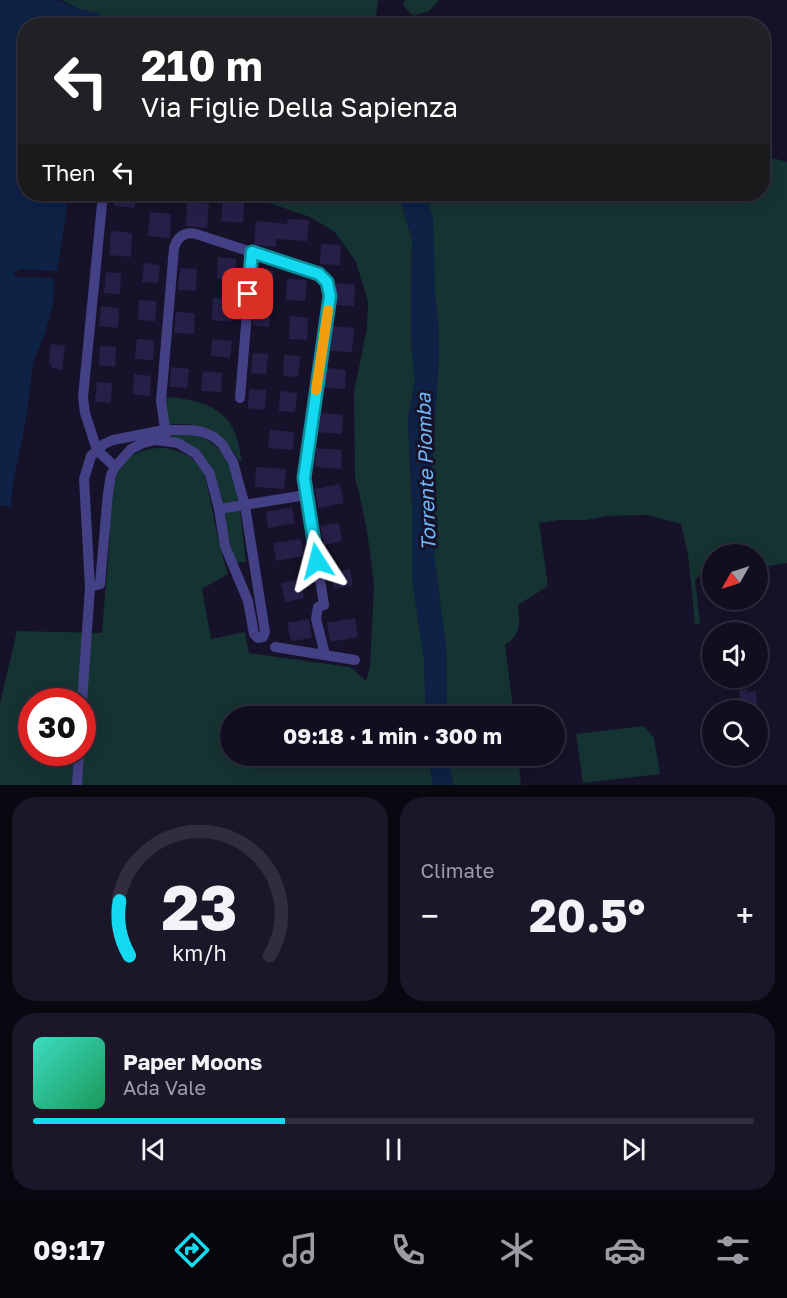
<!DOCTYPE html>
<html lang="en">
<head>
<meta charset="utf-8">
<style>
  :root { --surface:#100e1f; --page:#191728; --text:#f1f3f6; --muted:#9c9ca4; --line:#302e3d; --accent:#14daf1 }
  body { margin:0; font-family:"Golos Text",sans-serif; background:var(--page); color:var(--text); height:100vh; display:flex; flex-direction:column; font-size:22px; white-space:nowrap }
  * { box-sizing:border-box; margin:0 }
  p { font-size:20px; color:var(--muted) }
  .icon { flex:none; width:33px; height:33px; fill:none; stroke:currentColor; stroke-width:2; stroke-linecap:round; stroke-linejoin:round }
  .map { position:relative; height:785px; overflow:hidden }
  .sheet { display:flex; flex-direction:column; gap:12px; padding:12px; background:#090811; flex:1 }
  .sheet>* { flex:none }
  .banner { position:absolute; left:18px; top:18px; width:752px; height:183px; border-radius:24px; box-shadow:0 3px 15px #0003,0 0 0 2px var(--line); background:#202124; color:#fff; overflow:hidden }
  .needle { width:39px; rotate:231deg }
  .controls { position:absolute; left:702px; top:544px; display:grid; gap:12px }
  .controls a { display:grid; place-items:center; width:66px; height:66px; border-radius:50%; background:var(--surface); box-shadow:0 3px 15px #0003,0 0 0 2px var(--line); font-size:30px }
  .speed { position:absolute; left:18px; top:688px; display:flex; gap:12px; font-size:30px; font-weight:700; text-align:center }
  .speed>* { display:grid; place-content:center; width:78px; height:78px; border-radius:50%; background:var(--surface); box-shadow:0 3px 15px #0003,0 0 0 2px var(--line); line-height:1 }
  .speed .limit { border:9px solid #d22; background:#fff; color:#111 }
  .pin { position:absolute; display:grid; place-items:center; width:51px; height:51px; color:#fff; margin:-26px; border-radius:12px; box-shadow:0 3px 9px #0006 }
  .me { position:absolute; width:66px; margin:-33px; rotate:351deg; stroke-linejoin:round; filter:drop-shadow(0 0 4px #0008) }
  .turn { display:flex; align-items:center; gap:21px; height:126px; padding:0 24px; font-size:27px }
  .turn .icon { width:78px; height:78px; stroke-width:2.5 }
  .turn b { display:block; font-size:42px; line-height:51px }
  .then { display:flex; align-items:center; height:57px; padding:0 24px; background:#0003; gap:12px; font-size:22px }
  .big { font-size:45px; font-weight:700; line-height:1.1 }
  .sheet .card { flex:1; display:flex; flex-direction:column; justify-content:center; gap:9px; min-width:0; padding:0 21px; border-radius:24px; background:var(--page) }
  .sheet .dial { align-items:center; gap:0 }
  .dial svg { height:156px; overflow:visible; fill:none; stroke:var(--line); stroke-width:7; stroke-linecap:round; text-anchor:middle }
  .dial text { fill:var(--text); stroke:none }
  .song { display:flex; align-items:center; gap:18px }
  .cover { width:72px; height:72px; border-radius:9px; background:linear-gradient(135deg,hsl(170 70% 55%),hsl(150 70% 35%)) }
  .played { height:6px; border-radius:3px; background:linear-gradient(90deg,var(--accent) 35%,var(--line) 35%) }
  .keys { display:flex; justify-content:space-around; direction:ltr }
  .heat { display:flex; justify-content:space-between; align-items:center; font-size:33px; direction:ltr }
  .sheet .tiles { flex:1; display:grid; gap:12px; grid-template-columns:1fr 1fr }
  .card:last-child { grid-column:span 2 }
  .trip { position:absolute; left:220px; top:706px; width:345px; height:60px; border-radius:30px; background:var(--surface); box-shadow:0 3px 15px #0003,0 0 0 2px var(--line); font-weight:700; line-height:60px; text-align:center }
  .menu { display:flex; height:96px; justify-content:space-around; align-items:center; background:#06060c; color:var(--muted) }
  .menu .icon { width:42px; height:42px }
  .menu .active { color:var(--accent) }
  .menu b { font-size:27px; color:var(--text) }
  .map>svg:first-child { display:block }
  .green { fill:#153332; fill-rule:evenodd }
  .water { fill:#0e2246 }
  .building { fill:#281f49 }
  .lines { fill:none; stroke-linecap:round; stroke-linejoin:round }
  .minor { stroke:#434085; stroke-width:10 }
  .route-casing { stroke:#0d8e9d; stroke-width:15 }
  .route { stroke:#14daf1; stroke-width:10 }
  .slow { stroke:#f59e0b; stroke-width:10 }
  .labels { text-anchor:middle; stroke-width:6; stroke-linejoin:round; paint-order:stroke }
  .water-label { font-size:20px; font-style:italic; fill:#70b8f7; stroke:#161229 }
</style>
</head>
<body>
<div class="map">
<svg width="787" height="785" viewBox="0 0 787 785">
  <rect width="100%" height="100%" fill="#161229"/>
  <path class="green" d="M62,0H378L375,26L105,25L98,13L79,9Z
    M405,0H439L429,11L413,16L403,5Z
    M762,155L787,162V563L758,568V555H712V571L702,573L695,580L700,624H695L688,554L681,524L647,515L607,516L587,520H560L539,523L548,586L518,605C520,623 521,635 505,645L514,717H447L446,647L434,556L435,529L432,467L439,353L438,324L435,294L433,220L426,194H762Z
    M243,194H393L400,200L412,238L411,315L412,355L415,380L408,419L412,504V579L424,659L426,717H231V756H428L433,785H0V703L17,631L102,633C104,604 107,576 109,547C111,519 108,491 121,466C128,453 148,448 161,448C178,448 195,457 203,472C208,483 209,496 212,508C216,530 221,552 228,574L202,589L211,639L245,632L249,653L350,667L366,681L370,667L374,584L367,531L359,492L355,478L354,392L367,328L368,302L356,262L335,232L310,217ZM32,702H82V753H32Z
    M164,397C187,398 218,403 231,425C238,436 239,449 242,461L239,460C224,434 199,419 168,425Z
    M167,433C176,434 186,433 195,435C226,443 234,474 238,501L222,505C216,461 203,461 168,439Z
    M240,510L246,562L235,563L222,511Z
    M644,726L654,738L660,774L583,783L576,734Z
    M447,756H518L521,785H453Z"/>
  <path class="water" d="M0,0H57L79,9L98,13L105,25L26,26V194H69L57,271L20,269L13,274L17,277L54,278L53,305L45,333L33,363L25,425L13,483L11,507L0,505Z
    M393,194H426L433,220L435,294L438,324L439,353L432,467L435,529L434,556L446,647L447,717H426L424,659L412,579V504L408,419L415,380L412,355L411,315L412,238L400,200Z
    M428,756H447L453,785H433Z"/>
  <path class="building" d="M115,194H136L135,208L114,206Z
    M223,197L244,199L243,223L221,221Z
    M187,202L209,204L207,228L186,226Z
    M150,212L171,214L170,238L148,236Z
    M288,219L309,220L307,241L276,239V247L254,245L256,221L287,224Z
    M111,231L132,233L131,257L109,255Z
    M321,244L341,245L340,265L320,264Z
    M218,257L236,259L235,280L217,279Z
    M144,263L160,265L158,283L142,282Z
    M180,268L197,269L196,291L178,290Z
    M258,270L273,271L272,292L256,291Z
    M106,272L121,273L120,294L104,293Z
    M287,279L307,280L305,301L286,300Z
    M336,283L355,285L354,306L336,305Z
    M213,298L234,299L232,322L212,320Z
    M139,300L157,301L155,321L138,320Z
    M255,305L270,306L269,327L253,325Z
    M101,306L119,308L118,328L99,326Z
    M176,312L195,313L194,334L174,333Z
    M290,316L308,318L307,340L289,339Z
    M333,326L354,328L352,352L330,351Z
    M137,339L154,340L153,360L135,359Z
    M212,339L232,341L230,358L211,356Z
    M51,344L65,346L62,370L51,368L52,364L49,363Z
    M100,346L116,347L115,367L99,365Z
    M253,353L268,354L266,374L251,373Z
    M284,355L300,356L298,377L283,376Z
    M171,367L189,369L187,388L170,387Z
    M327,368L346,370L345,389L324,388Z
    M203,371L222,373L221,392L201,391Z
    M134,374L151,376L150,396L133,394Z
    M97,382L112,383L111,403L95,402Z
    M249,389L266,390L265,410L248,408Z
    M280,391L297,393L295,412L279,411Z
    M321,413L343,415L342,434L318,432Z
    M270,430L294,432L293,450L268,448Z
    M316,448L342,450L341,469L315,467Z
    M256,467L286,469L284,489L255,487Z
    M340,484L344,503L318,508L315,489Z
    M292,507L295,523L268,528L266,512Z
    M339,523L342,541L324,545L320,526Z
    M301,539L304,556L276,561L273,543Z
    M350,569L353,586L334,589L331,573Z
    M300,579L304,598L285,602L281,583Z
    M355,618L358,637L330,642L327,623Z
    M309,619L312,638L291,641L287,623Z
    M747,689V692L756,691L757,706L748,707V701L740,702L739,690Z"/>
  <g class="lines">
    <path class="minor" d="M103,194L83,397L85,413L97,450L115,467
      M240,398L252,252
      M166,435L161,401L174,248C177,237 185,231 196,234L319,274L327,282L330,296L304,478L324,605L318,607L316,619L325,654
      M219,509L306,495
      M275,647L355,660
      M82,702L90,587L84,479L91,456L104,444L113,440L164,430H191L203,432L214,437L222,444L233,462L245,506L265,632L263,637L258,638L254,634L248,601L225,546L219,509L210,474L196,454L178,443L156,440L143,443L131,449L115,467L111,475L108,493L100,584L90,587
      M77,785L79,753"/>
  </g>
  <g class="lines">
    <defs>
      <path id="route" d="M248,294L252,252L319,274L327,282L330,296L304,478L317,561"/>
    </defs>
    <use href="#route" class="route-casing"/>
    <use href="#route" class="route"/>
    <path class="slow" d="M316,390L328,310"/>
  </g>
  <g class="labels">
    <g class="water-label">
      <text transform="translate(426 472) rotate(-92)" y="7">Torrente Piomba</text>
    </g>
  </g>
</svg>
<div class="controls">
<a><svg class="needle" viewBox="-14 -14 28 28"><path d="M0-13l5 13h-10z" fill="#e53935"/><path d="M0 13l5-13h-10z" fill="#9c9ca4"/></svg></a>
<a><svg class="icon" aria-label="sound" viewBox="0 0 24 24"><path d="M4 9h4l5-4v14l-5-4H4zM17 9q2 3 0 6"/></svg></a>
<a><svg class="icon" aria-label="search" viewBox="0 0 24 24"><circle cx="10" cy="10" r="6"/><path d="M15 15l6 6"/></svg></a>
</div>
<div class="speed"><div class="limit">30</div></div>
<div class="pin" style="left:248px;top:294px;background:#d93025"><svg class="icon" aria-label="arrive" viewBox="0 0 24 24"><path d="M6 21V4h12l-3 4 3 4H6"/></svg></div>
<svg class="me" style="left:317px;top:561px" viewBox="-20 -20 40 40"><path d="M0-17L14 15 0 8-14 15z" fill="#14daf1" stroke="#fff" stroke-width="4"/></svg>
<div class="trip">09:18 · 1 min · 300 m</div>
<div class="banner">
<div class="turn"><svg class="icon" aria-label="left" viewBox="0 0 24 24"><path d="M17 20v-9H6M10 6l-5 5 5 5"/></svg><div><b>210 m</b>Via Figlie Della Sapienza</div></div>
<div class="then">Then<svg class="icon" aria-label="left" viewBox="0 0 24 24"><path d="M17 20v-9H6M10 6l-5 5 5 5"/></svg></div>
</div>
</div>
<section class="sheet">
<div class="tiles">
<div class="card dial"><svg viewBox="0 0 100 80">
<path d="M14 69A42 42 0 1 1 86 69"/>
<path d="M14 69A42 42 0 0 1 9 41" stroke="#14daf1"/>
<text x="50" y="56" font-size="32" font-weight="700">23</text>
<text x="50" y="72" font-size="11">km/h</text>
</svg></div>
<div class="card"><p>Climate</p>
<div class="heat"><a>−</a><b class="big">20.5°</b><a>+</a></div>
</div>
<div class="card">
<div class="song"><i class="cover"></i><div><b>Paper Moons</b><p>Ada Vale</p></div></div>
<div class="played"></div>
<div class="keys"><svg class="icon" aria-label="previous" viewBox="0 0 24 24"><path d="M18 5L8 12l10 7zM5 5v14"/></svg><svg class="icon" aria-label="pause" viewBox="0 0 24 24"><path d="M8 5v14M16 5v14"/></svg><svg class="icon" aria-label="next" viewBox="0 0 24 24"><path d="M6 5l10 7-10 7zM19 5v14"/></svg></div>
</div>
</div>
</section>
<nav class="menu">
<b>09:17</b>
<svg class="icon active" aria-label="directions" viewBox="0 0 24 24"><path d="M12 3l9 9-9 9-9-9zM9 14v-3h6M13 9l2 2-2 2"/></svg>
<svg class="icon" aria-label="music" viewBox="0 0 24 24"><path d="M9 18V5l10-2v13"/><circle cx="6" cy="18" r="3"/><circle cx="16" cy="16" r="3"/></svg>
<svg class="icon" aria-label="phone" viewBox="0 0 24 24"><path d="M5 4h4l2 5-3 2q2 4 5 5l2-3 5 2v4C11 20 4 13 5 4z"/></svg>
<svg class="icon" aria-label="climate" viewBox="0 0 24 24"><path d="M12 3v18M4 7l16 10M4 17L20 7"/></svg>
<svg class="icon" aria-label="car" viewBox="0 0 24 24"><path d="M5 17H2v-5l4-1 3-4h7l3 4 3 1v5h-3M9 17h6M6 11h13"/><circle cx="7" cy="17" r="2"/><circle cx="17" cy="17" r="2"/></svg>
<svg class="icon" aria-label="filters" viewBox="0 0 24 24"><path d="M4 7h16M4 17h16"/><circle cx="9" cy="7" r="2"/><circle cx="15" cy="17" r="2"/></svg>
</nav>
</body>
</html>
